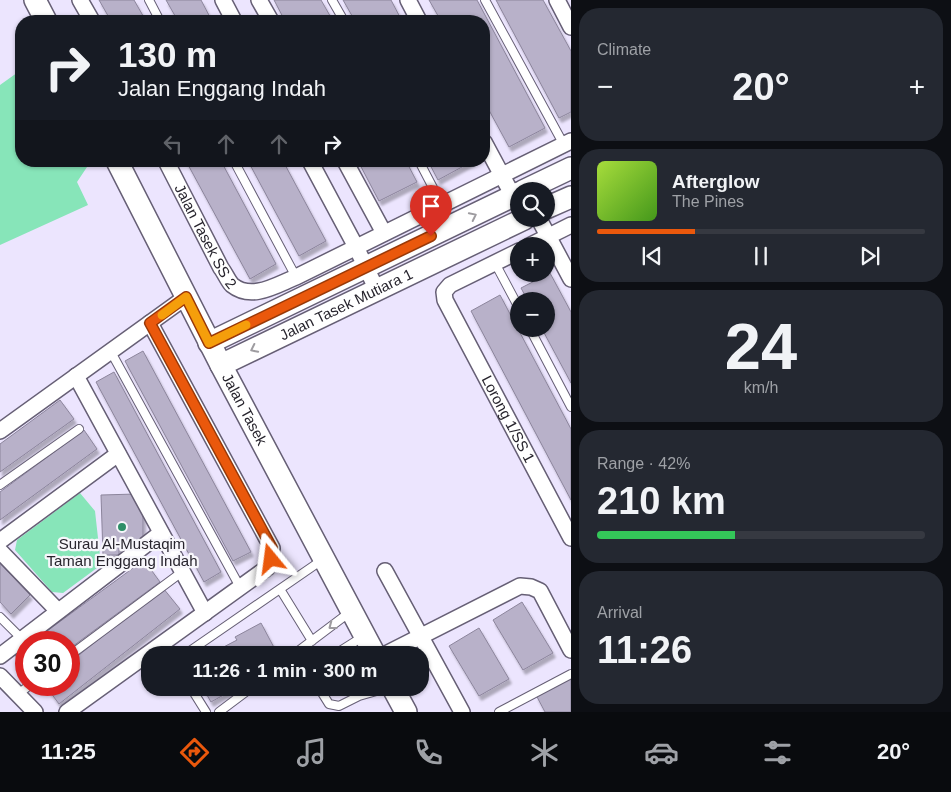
<!DOCTYPE html>
<html lang="en">
<head>
<meta charset="utf-8">
<style>
  :root { --surface:#171b24; --page:#242831; --text:#f1f3f6; --muted:#9ea1a6; --line:#363941; --accent:#ea580c }
  body { margin:0; font-family:Arial,sans-serif; background:var(--page); color:var(--text); height:100vh; display:flex; flex-direction:column; font-size:19px; white-space:nowrap }
  * { box-sizing:border-box; margin:0 }
  p { font-size:16px; color:var(--muted) }
  .icon { flex:none; width:28px; height:28px; fill:none; stroke:currentColor; stroke-width:2; stroke-linecap:round; stroke-linejoin:round }
  .map { position:relative; flex:1; overflow:hidden }
  .panel { display:flex; flex-direction:column; gap:8px; padding:8px; background:#0d0f14; width:380px }
  .panel>* { flex:none }
  .top-card { position:absolute; left:15px; top:15px; width:475px; height:152px; border-radius:20px; box-shadow:0 1px 4px #0004; background:#171b24; color:var(--text); overflow:hidden }
  .tools { position:absolute; left:510px; top:182px; display:grid; gap:10px }
  .tools a { display:grid; place-items:center; width:45px; height:45px; border-radius:50%; background:var(--surface); box-shadow:0 1px 4px #0004; font-size:25px }
  .speed { position:absolute; left:15px; top:631px; display:flex; gap:10px; font-size:25px; font-weight:700; text-align:center }
  .speed>* { display:grid; place-content:center; width:65px; height:65px; border-radius:50%; background:var(--surface); box-shadow:0 1px 4px #0004; line-height:1 }
  .speed .limit { border:8px solid #d22; background:#fff; color:#111 }
  .pin { position:absolute; display:grid; place-items:center; width:42px; height:42px; color:#fff; margin:-51px -21px; border-radius:50% 50% 50% 0; rotate:-45deg; box-shadow:0 0 5px #0007 }
  .pin .icon { rotate:45deg }
  .me { position:absolute; width:55px; margin:-28px; rotate:344deg; stroke-linejoin:round; filter:drop-shadow(0 0 4px #0008) }
  .turn { display:flex; align-items:center; gap:18px; height:105px; padding:0 20px; font-size:22px }
  .turn .icon { width:65px; height:65px; stroke-width:2.5 }
  .turn b { display:block; font-size:35px; line-height:42px }
  .lanes { display:flex; align-items:center; height:48px; padding:0 20px; background:#0003; justify-content:center; gap:25px; direction:ltr }
  .lanes .off { opacity:.35 }
  .big { font-size:38px; font-weight:700; line-height:1.1 }
  .panel .widget { flex:1; display:flex; flex-direction:column; justify-content:center; gap:8px; min-width:0; padding:0 18px; border-radius:20px; background:var(--page) }
  .panel .dial { align-items:center; gap:0 }
  .dial b { font-size:65px; line-height:1 }
  .song { display:flex; align-items:center; gap:15px }
  .cover { width:60px; height:60px; border-radius:8px; background:linear-gradient(135deg,hsl(80 70% 55%),hsl(100 70% 35%)) }
  .played { height:5px; border-radius:2px; background:linear-gradient(90deg,var(--accent) 30%,var(--line) 30%) }
  .keys { display:flex; justify-content:space-around; direction:ltr }
  .heat { display:flex; justify-content:space-between; align-items:center; font-size:28px; direction:ltr }
  .charge { height:8px; border-radius:4px; background:linear-gradient(90deg,#34c759 42%,var(--line) 0) }
  .trip { position:absolute; left:141px; top:646px; width:288px; height:50px; border-radius:20px; background:var(--surface); box-shadow:0 1px 4px #0004; font-weight:700; line-height:50px; text-align:center }
  .menu { display:flex; height:80px; justify-content:space-around; align-items:center; background:#090b0e; color:var(--muted) }
  .menu .icon { width:35px; height:35px }
  .menu .active { color:var(--accent) }
  .menu b { font-size:22px; color:var(--text) }
  main { display:flex; flex:1; min-height:0 }
  .map>svg:first-child { display:block }
  .green { fill:#87e5b9 }
  .building { fill:#b8b1c9; stroke:#8c859c; filter:url(#shadow) }
  .lines { fill:none; stroke-linecap:round; stroke-linejoin:round }
  .lane-casing { stroke:#665f75; stroke-width:10 }
  .street-casing { stroke:#665f75; stroke-width:18 }
  .secondary-casing { stroke:#665f75; stroke-width:24 }
  .lane { stroke:#fff; stroke-width:8 }
  .street { stroke:#fff; stroke-width:15 }
  .secondary { stroke:#fff; stroke-width:21 }
  .oneway { stroke:#9e9ca0 }
  .route-casing { stroke:#983908; stroke-width:12 }
  .route { stroke:#ea580c; stroke-width:9 }
  .slow { stroke:#f59e0b; stroke-width:9 }
  .poi-dot { fill:#2e8f68; stroke:#f7f6fb; stroke-width:2 }
  .labels { text-anchor:middle; stroke-width:4.5; stroke-linejoin:round; paint-order:stroke }
  .street-label { font-size:15px; fill:#27242d; stroke:#f7f6fb }
  .poi-label { font-size:15px; fill:#27242d; stroke:#f7f6fb }
</style>
</head>
<body>
<main>
<div class="map">
<svg width="571" height="712" viewBox="0 0 571 712">
  <defs>
    <filter id="shadow"><feDropShadow dx="2.5" dy="4.5" stdDeviation="1" flood-color="#0004"/></filter>
  </defs>
  <rect width="100%" height="100%" fill="#ece5fe"/>
  <path class="green" d="M21,70V161H91L77,182L88,205L0,245V85Z
    M80,493L95,511L101,565L63,593L52,592L15,550L17,540Z"/>
  <path class="building" d="M99,0H134L146,21H111Z
    M166,0H201L212,21H178Z
    M274,0H321L333,21H285Z
    M343,0H391L402,21H355Z
    M429,0H477L545,128L509,147L484,101V21H441Z
    M496,0H543L571,51V112L559,118Z
    M186,161H221L276,264L250,279Z
    M248,161H283L326,241L299,256Z
    M358,161H406L417,182L379,201Z
    M428,161H473L438,180Z
    M550,273L571,312V383L542,329H546V301H528L521,288Z
    M500,295L571,429V500L471,311Z
    M143,351L251,552L233,561L125,361Z
    M114,372L221,572L204,582L96,382Z
    M60,400L74,419L0,472V444Z
    M84,430L97,449L0,520V492Z
    M136,494L143,514V540H128V548H119V555H103L101,495Z
    M144,560L160,582L69,649V642H32Z
    M0,563L30,595L11,614L0,602Z
    M163,588L180,609L59,704L45,685H69V663Z
    M522,602L553,653L523,670L493,620Z
    M261,623L278,655H218L216,651L237,640L235,637Z
    M479,628L509,679L479,696L449,646Z
    M26,647V670L15,655Z
    M214,647L218,655H199Z
    M571,677V712H545L536,695Z
    M203,688H236L211,702Z"/>
  <g class="lines">
    <defs>
      <path id="lane" d="M149,0L160,21
        M332,0L344,21
        M485,0L564,145
        M234,161L296,277
        M419,161L442,205
        M495,263L519,308
        M530,329L571,407
        M111,352L240,587
        M0,485L79,429
        M280,589L312,641
        M0,617L22,639
        M184,655L322,560
        M293,655L350,612
        M334,655L364,636
        M69,656L182,572
        M191,688L206,712
        M319,688L329,704L339,706L359,696L387,688
        M18,694L30,685
        M219,712L251,688
        M499,712L571,674"/>
      <g id="street">
        <path d="M80,0L92,21"/>
        <path d="M223,0L234,21"/>
        <path d="M259,0L271,21"/>
        <path d="M408,0L419,21"/>
        <path d="M557,0L571,27"/>
        <path d="M484,142L513,196"/>
        <path id="s1" d="M166,161L221,268C225,273 228,281 232,285C252,301 276,285 296,277L571,141"/>
        <path d="M310,161L356,247L377,290"/>
        <path d="M345,161L384,233"/>
        <path d="M539,219L571,279"/>
        <path d="M529,246L571,225"/>
        <path id="s2" d="M519,251L450,285L444,292L445,300L571,538"/>
        <path d="M76,376L205,613"/>
        <path d="M0,431L186,297"/>
        <path d="M0,541L118,454"/>
        <path d="M0,551L58,611"/>
        <path d="M385,571L462,712"/>
        <path d="M384,655L520,586L531,587L540,591L571,650"/>
        <path d="M0,656L161,533"/>
        <path d="M0,676L35,712"/>
        <path d="M67,712L267,568L271,559L272,548L150,323"/>
      </g>
      <g id="secondary">
        <path d="M35,0L46,21"/>
        <path id="s3" d="M117,161L221,365L375,655"/>
        <path d="M523,191L571,168"/>
        <path d="M546,208L571,197"/>
        <path d="M209,343L519,193"/>
        <path id="s4" d="M221,365L524,219"/>
        <path d="M393,688L406,712"/>
      </g>
    </defs>
    <use href="#lane" class="lane-casing"/>
    <use href="#street" class="street-casing"/>
    <use href="#secondary" class="secondary-casing"/>
    <use href="#lane" class="lane"/>
    <use href="#street" class="street"/>
    <use href="#secondary" class="secondary"/>
  </g>
  <defs><path id="oneway-chevron" d="M-2-3.5L2.5 0L-2 3.5" fill="none" stroke-width="1.6" stroke-linecap="round" stroke-linejoin="round" transform="scale(1.25)"/></defs>
  <g class="oneway">
    <use href="#oneway-chevron" transform="translate(473 216) rotate(-26)"/>
    <use href="#oneway-chevron" transform="translate(254 349) rotate(154)"/>
    <use href="#oneway-chevron" transform="translate(332 626) rotate(143)"/>
  </g>
  <g class="lines">
    <defs>
      <path id="route" d="M271,559L272,548L150,323L186,297L209,343L431,236"/>
    </defs>
    <use href="#route" class="route-casing"/>
    <use href="#route" class="route"/>
    <path class="slow" d="M162,315L186,297L209,343L246,325"/>
  </g>
  <circle class="poi-dot" cx="122" cy="527" r="5"/>
  <g class="labels">
    <g class="street-label">
      <text dy="5" stroke="none"><textPath href="#s1" startOffset="85">Jalan Tasek SS 2</textPath></text>
      <text dy="5" stroke="none"><textPath href="#s4" startOffset="139">Jalan Tasek Mutiara 1</textPath></text>
      <text dy="5" stroke="none"><textPath href="#s3" startOffset="279">Jalan Tasek</textPath></text>
      <text dy="5" stroke="none"><textPath href="#s2" startOffset="229">Lorong 1/SS 1</textPath></text>
    </g>
    <g class="poi-label">
      <text x="122" y="549">Surau Al-Mustaqim<tspan x="122" dy="17">Taman Enggang Indah</tspan></text>
    </g>
  </g>
</svg>
<div class="tools">
<a><svg class="icon" aria-label="search" viewBox="0 0 24 24"><circle cx="10" cy="10" r="6"/><path d="M15 15l6 6"/></svg></a>
<a>+</a>
<a>−</a>
</div>
<div class="speed"><div class="limit">30</div></div>
<div class="pin" style="left:431px;top:236px;background:#d93025"><svg class="icon" aria-label="arrive" viewBox="0 0 24 24"><path d="M6 21V4h12l-3 4 3 4H6"/></svg></div>
<svg class="me" style="left:271px;top:559px" viewBox="-20 -20 40 40"><path d="M0-17L14 15 0 8-14 15z" fill="#ea580c" stroke="#fff" stroke-width="4"/></svg>
<div class="trip">11:26 · 1 min · 300 m</div>
<div class="top-card">
<div class="turn"><svg class="icon" aria-label="right" viewBox="0 0 24 24"><path d="M7 20v-9h11M14 6l5 5-5 5"/></svg><div><b>130 m</b>Jalan Enggang Indah</div></div>
<div class="lanes"><svg class="icon off" aria-label="left" viewBox="0 0 24 24"><path d="M17 20v-9H6M10 6l-5 5 5 5"/></svg><svg class="icon off" aria-label="ahead" viewBox="0 0 24 24"><path d="M12 20V5M6 11l6-6 6 6"/></svg><svg class="icon off" aria-label="ahead" viewBox="0 0 24 24"><path d="M12 20V5M6 11l6-6 6 6"/></svg><svg class="icon" aria-label="right" viewBox="0 0 24 24"><path d="M7 20v-9h11M14 6l5 5-5 5"/></svg></div>
</div>
</div>
<section class="panel">
<div class="widget"><p>Climate</p>
<div class="heat"><a>−</a><b class="big">20°</b><a>+</a></div>
</div>
<div class="widget">
<div class="song"><i class="cover"></i><div><b>Afterglow</b><p>The Pines</p></div></div>
<div class="played"></div>
<div class="keys"><svg class="icon" aria-label="previous" viewBox="0 0 24 24"><path d="M18 5L8 12l10 7zM5 5v14"/></svg><svg class="icon" aria-label="pause" viewBox="0 0 24 24"><path d="M8 5v14M16 5v14"/></svg><svg class="icon" aria-label="next" viewBox="0 0 24 24"><path d="M6 5l10 7-10 7zM19 5v14"/></svg></div>
</div>
<div class="widget dial"><b>24</b><p>km/h</p></div>
<div class="widget"><p>Range · 42%</p><b class="big">210 km</b><div class="charge"></div></div>
<div class="widget"><p>Arrival</p><b class="big">11:26</b></div>
</section>
</main>
<nav class="menu">
<b>11:25</b>
<svg class="icon active" aria-label="directions" viewBox="0 0 24 24"><path d="M12 3l9 9-9 9-9-9zM9 14v-3h6M13 9l2 2-2 2"/></svg>
<svg class="icon" aria-label="music" viewBox="0 0 24 24"><path d="M9 18V5l10-2v13"/><circle cx="6" cy="18" r="3"/><circle cx="16" cy="16" r="3"/></svg>
<svg class="icon" aria-label="phone" viewBox="0 0 24 24"><path d="M5 4h4l2 5-3 2q2 4 5 5l2-3 5 2v4C11 20 4 13 5 4z"/></svg>
<svg class="icon" aria-label="climate" viewBox="0 0 24 24"><path d="M12 3v18M4 7l16 10M4 17L20 7"/></svg>
<svg class="icon" aria-label="car" viewBox="0 0 24 24"><path d="M5 17H2v-5l4-1 3-4h7l3 4 3 1v5h-3M9 17h6M6 11h13"/><circle cx="7" cy="17" r="2"/><circle cx="17" cy="17" r="2"/></svg>
<svg class="icon" aria-label="filters" viewBox="0 0 24 24"><path d="M4 7h16M4 17h16"/><circle cx="9" cy="7" r="2"/><circle cx="15" cy="17" r="2"/></svg>
<b>20°</b>
</nav>
</body>
</html>
